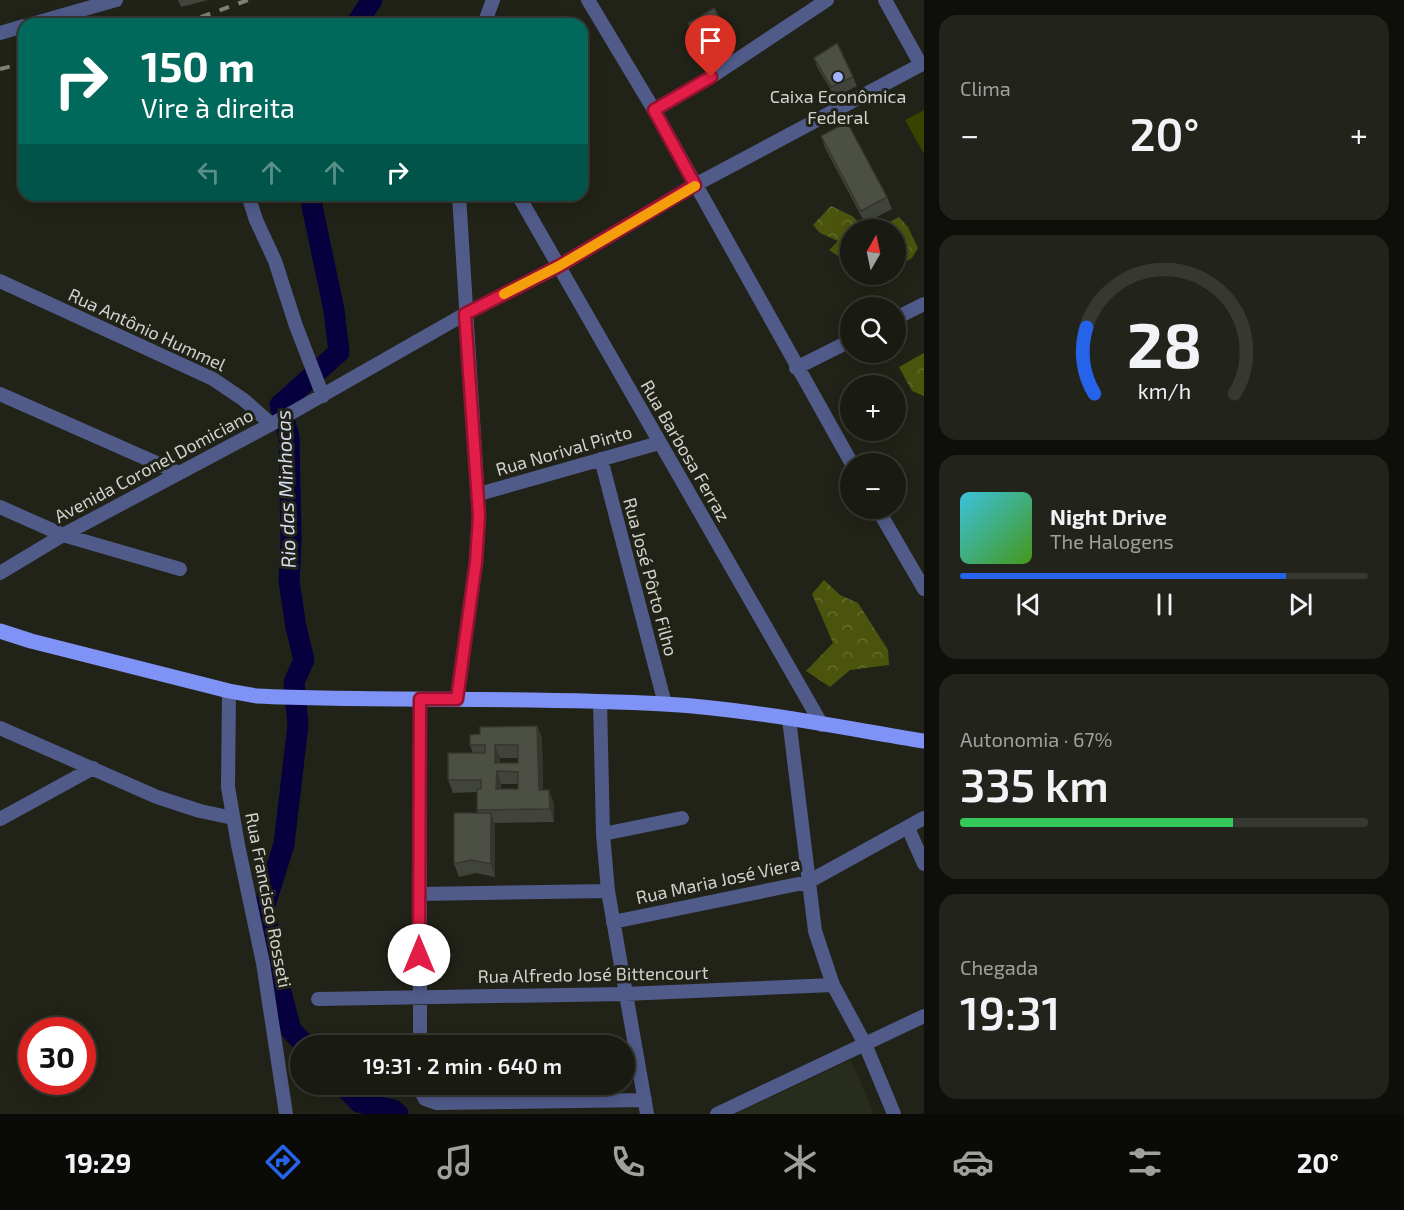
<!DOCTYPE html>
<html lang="pt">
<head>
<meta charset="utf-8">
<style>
  :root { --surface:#191a12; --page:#22231b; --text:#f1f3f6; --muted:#9fa19f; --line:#373832; --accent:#2563eb }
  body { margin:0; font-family:"Exo 2",sans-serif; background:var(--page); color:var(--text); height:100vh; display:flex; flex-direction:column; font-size:22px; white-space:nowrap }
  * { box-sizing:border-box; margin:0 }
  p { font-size:20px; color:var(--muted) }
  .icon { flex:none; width:33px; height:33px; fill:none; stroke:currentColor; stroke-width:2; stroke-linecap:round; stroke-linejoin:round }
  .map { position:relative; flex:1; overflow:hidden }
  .details { display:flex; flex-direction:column; gap:15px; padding:15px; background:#0e0e0a; width:480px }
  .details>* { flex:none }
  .top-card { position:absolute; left:18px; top:18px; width:570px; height:183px; border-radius:18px; box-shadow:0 3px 15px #0003,0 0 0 2px var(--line); background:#00695c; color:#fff; overflow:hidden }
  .needle { width:39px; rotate:9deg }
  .fabs { position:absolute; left:840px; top:219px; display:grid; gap:12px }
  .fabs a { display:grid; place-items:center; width:66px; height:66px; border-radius:50%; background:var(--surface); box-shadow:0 3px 15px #0003,0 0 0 2px var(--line); font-size:30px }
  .speed { position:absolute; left:18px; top:1017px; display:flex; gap:12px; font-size:30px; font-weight:700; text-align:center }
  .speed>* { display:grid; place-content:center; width:78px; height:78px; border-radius:50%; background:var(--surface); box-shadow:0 3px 15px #0003,0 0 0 2px var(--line); line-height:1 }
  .speed .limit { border:9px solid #d22; background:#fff; color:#111 }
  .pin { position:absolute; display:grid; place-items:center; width:51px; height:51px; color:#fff; margin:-62px -26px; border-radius:50% 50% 50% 0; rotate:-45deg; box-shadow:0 0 6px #0007 }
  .pin .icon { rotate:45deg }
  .me { position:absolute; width:66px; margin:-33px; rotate:0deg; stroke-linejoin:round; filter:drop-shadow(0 0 4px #0008) }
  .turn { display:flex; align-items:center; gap:21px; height:126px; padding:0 24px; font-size:27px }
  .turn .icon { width:78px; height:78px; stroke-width:2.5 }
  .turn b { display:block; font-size:42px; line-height:51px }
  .lanes { display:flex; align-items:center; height:57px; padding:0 24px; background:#0003; justify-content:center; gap:30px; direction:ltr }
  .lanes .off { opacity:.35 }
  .big { font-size:45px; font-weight:600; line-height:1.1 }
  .details .card { flex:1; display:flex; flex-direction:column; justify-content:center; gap:9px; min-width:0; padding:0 21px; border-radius:18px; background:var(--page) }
  .details .dial { align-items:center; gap:0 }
  .dial svg { height:156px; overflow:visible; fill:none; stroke:var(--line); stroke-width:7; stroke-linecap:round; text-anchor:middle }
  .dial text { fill:var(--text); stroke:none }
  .song { display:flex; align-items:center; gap:18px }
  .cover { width:72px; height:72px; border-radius:9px; background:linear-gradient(135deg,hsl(190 70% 55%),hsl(100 70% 35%)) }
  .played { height:6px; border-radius:3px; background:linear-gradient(90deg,var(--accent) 80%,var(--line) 80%) }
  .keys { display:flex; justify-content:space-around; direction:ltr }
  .heat { display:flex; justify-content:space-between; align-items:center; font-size:33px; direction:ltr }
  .charge { height:9px; border-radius:4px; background:linear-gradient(90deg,#34c759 67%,var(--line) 0) }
  .trip { position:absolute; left:290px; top:1035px; width:345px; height:60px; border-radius:30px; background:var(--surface); box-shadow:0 3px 15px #0003,0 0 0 2px var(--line); font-weight:600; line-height:60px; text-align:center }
  .tabs { display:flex; height:96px; justify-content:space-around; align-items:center; background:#0a0a07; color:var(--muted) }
  .tabs .icon { width:42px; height:42px }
  .tabs .selected { color:var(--accent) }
  .tabs b { font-size:27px; color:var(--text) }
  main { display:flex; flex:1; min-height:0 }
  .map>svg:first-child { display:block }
  .built { fill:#282c1c }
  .grass { fill:#3a4200 }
  .forest { fill:url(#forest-crowns) }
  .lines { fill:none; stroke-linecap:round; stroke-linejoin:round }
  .river { stroke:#07003e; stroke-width:21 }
  .minor { stroke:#505b8a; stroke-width:14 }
  .major { stroke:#7f93f6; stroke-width:15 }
  .rail { stroke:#7f8178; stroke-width:4; stroke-dasharray:10 10; stroke-linecap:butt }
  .wall { fill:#41443a; fill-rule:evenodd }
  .shaded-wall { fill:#35372f }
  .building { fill:#4c4f43; stroke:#35372f; stroke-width:1.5; fill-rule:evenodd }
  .route-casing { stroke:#92132f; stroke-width:15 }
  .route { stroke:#e11d48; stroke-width:10 }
  .slow { stroke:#f59e0b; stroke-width:10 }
  .poi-dot { fill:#a1b3fd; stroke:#212318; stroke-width:2 }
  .labels { text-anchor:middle; stroke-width:6; stroke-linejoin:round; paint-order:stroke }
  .poi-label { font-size:18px; fill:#d1d2cb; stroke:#212318 }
  .street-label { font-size:18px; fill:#d1d2cb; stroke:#212318 }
  .water-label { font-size:20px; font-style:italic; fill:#d5dbef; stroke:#212318 }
</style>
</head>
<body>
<main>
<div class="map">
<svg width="924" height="1114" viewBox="0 0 924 1114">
  <defs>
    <pattern id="forest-crowns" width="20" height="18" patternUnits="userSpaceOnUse" patternTransform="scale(1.5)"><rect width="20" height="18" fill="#4b540d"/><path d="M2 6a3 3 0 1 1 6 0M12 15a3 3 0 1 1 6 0" fill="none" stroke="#646c2f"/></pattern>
  </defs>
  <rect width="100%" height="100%" fill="#212318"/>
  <path class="built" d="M851,1060L874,1114H735Z"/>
  <path class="grass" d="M924,110V154L905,120Z"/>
  <path class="forest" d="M831,206L852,216L864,227L882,226L899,217L908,227L918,248L912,258L896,267V230H850V264L829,250L838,241L820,233L813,225Z
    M924,353V396L912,391L899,367Z
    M824,580L840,595L858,603L888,650L889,665L850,670L830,687L806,671L833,643L812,594Z"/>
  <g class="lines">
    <path class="river" d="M356,24L372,0
      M306,1046L291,1030L276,973L264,908L284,844L298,725L294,682L304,660L296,627L289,581L291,542L289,437L280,405L339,352L334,310L312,206L313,195
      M342,1084L359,1102L393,1110L398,1114"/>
    <path class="minor" d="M588,0L654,110L852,464
      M885,0L921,65
      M32,24L116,0
      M484,24L493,0
      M0,33L24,26
      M654,110L711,77L827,0
      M248,195L256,220L275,261L296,326L323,396
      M518,195L822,725
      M0,281L213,379L244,400L271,424
      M896,318L924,304
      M796,368L850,341
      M0,394L179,473
      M601,459L665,704
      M479,494L659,443
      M0,507L63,535L180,569
      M877,508L924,589
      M0,573L63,535L279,420L465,314L559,266L695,185L924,63
      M229,691L228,787L238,845L263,963L286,1114
      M420,699V1046
      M457,699L476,562L479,516L459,195
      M600,701L603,834L608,891L647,1114
      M789,719L815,931L833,985L865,1044L894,1114
      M0,728L157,797L200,811L233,818
      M0,819L93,768
      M908,828L924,864
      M603,834L682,818
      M419,894L608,891
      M613,922L808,882L924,818
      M318,999L625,994L833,985
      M421,1084V1091L425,1099L437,1103L645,1100
      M717,1114L924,1016"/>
    <path class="major" d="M0,631L31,641L229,691L256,696C392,702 528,696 664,704C751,709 838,727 924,741"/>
    <path class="rail" d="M182,24L248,0
      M0,69L24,63"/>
  </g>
  <path class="wall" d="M178,0H208L181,7Z
    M688,23L728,32L735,50L709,66L694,41Z
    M814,58L853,77L857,86L835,97L817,67Z
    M821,136L887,197L892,209L865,223L825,148Z
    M537,726L542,738L543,790L554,803V822L494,823L495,826V877L476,873L459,877L454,864L478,813L477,810V792L453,793L448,780L473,753L470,745L480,734ZM500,758H518V763H500ZM501,784H518V789H501Z"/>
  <path class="shaded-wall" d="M537,726L542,738L543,803L539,790Z
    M495,745L500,758V771L495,763Z
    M497,771L501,784V801L496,789Z
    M549,790L554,803V822L550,809Z
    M491,813L495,826V877L491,864Z"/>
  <path class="building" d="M714,8L728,32L702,47L688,23Z
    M837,43L853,77L831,87L814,58Z
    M847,122L887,197L861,211L821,136Z
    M537,726L539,790H549L550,809L477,810V789H481V780H448V753H485V745H470V735L480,734V727ZM495,745H518V763H495ZM497,771L518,772V789H496Z
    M454,813H491V864L471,860L454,864Z"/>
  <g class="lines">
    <defs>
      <path id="route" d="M419,955L420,699H457L476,562L479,516L465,314L559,266L695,185L654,110L711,77"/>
    </defs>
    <use href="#route" class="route-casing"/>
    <use href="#route" class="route"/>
    <path class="slow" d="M504,294L559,266L695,186"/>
  </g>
  <circle class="poi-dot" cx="838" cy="77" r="6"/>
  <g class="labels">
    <g class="poi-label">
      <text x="838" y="103">Caixa Econômica<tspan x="838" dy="21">Federal</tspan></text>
    </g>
    <g class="street-label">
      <text transform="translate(147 330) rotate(25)" y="6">Rua Antônio Hummel</text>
      <text transform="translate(564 451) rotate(-16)" y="6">Rua Norival Pinto</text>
      <text transform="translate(685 451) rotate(60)" y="6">Rua Barbosa Ferraz</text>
      <text transform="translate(154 466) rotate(-28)" y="6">Avenida Coronel Domiciano</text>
      <text transform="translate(650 577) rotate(75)" y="6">Rua José Pôrto Filho</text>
      <text transform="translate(718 881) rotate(-12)" y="6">Rua Maria José Viera</text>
      <text transform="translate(268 900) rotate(79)" y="6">Rua Francisco Rosseti</text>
      <text transform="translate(593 975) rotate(-1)" y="6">Rua Alfredo José Bittencourt</text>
    </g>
    <g class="water-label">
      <text transform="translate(286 489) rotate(-92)" y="7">Rio das Minhocas</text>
    </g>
  </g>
</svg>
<div class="fabs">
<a><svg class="needle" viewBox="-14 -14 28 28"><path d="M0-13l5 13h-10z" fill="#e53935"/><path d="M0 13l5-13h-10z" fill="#9fa19f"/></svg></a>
<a><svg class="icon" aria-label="search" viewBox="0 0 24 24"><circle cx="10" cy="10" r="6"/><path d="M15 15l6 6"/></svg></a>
<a>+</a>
<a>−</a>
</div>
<div class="speed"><div class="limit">30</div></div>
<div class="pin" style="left:711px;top:77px;background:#d93025"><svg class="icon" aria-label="arrive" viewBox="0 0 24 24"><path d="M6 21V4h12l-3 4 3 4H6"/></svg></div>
<svg class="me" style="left:419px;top:955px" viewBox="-20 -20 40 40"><circle r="19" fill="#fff"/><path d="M0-13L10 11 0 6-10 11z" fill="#e11d48"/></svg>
<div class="trip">19:31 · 2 min · 640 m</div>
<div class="top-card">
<div class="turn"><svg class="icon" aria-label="right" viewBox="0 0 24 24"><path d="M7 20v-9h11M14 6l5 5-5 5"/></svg><div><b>150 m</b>Vire à direita</div></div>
<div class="lanes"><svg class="icon off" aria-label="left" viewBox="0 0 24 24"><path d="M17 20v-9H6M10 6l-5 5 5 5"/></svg><svg class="icon off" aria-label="ahead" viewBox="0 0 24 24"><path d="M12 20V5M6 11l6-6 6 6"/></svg><svg class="icon off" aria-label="ahead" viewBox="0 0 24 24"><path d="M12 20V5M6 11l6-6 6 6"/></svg><svg class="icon" aria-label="right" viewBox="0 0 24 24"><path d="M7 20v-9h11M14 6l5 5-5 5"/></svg></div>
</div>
</div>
<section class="details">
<div class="card"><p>Clima</p>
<div class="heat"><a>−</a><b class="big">20°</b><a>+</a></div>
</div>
<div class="card dial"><svg viewBox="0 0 100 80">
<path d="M14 69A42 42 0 1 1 86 69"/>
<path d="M14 69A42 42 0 0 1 10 35" stroke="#2563eb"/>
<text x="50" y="56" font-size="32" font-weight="700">28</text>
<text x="50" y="72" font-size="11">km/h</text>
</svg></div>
<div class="card">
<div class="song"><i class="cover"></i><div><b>Night Drive</b><p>The Halogens</p></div></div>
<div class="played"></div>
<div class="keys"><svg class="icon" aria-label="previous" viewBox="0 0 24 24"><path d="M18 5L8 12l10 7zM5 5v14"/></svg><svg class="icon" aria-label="pause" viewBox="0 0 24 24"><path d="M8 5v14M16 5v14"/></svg><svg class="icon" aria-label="next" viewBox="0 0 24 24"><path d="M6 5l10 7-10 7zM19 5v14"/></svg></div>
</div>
<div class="card"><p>Autonomia · 67%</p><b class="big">335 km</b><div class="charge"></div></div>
<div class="card"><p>Chegada</p><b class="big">19:31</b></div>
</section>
</main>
<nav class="tabs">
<b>19:29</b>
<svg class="icon selected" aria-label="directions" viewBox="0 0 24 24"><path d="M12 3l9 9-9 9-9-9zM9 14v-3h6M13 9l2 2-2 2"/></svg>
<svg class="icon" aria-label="music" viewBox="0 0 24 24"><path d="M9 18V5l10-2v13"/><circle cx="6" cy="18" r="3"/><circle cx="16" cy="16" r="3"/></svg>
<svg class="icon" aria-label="phone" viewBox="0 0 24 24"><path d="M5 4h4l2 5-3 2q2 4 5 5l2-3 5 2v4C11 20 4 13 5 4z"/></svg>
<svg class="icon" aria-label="climate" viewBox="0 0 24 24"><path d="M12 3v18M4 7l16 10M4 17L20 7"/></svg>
<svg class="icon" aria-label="car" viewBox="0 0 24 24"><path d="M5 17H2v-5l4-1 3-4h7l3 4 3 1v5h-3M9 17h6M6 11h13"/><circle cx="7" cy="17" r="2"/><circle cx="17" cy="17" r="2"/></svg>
<svg class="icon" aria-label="filters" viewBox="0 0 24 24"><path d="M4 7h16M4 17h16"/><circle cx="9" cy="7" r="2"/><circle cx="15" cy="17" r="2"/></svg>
<b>20°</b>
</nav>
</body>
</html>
